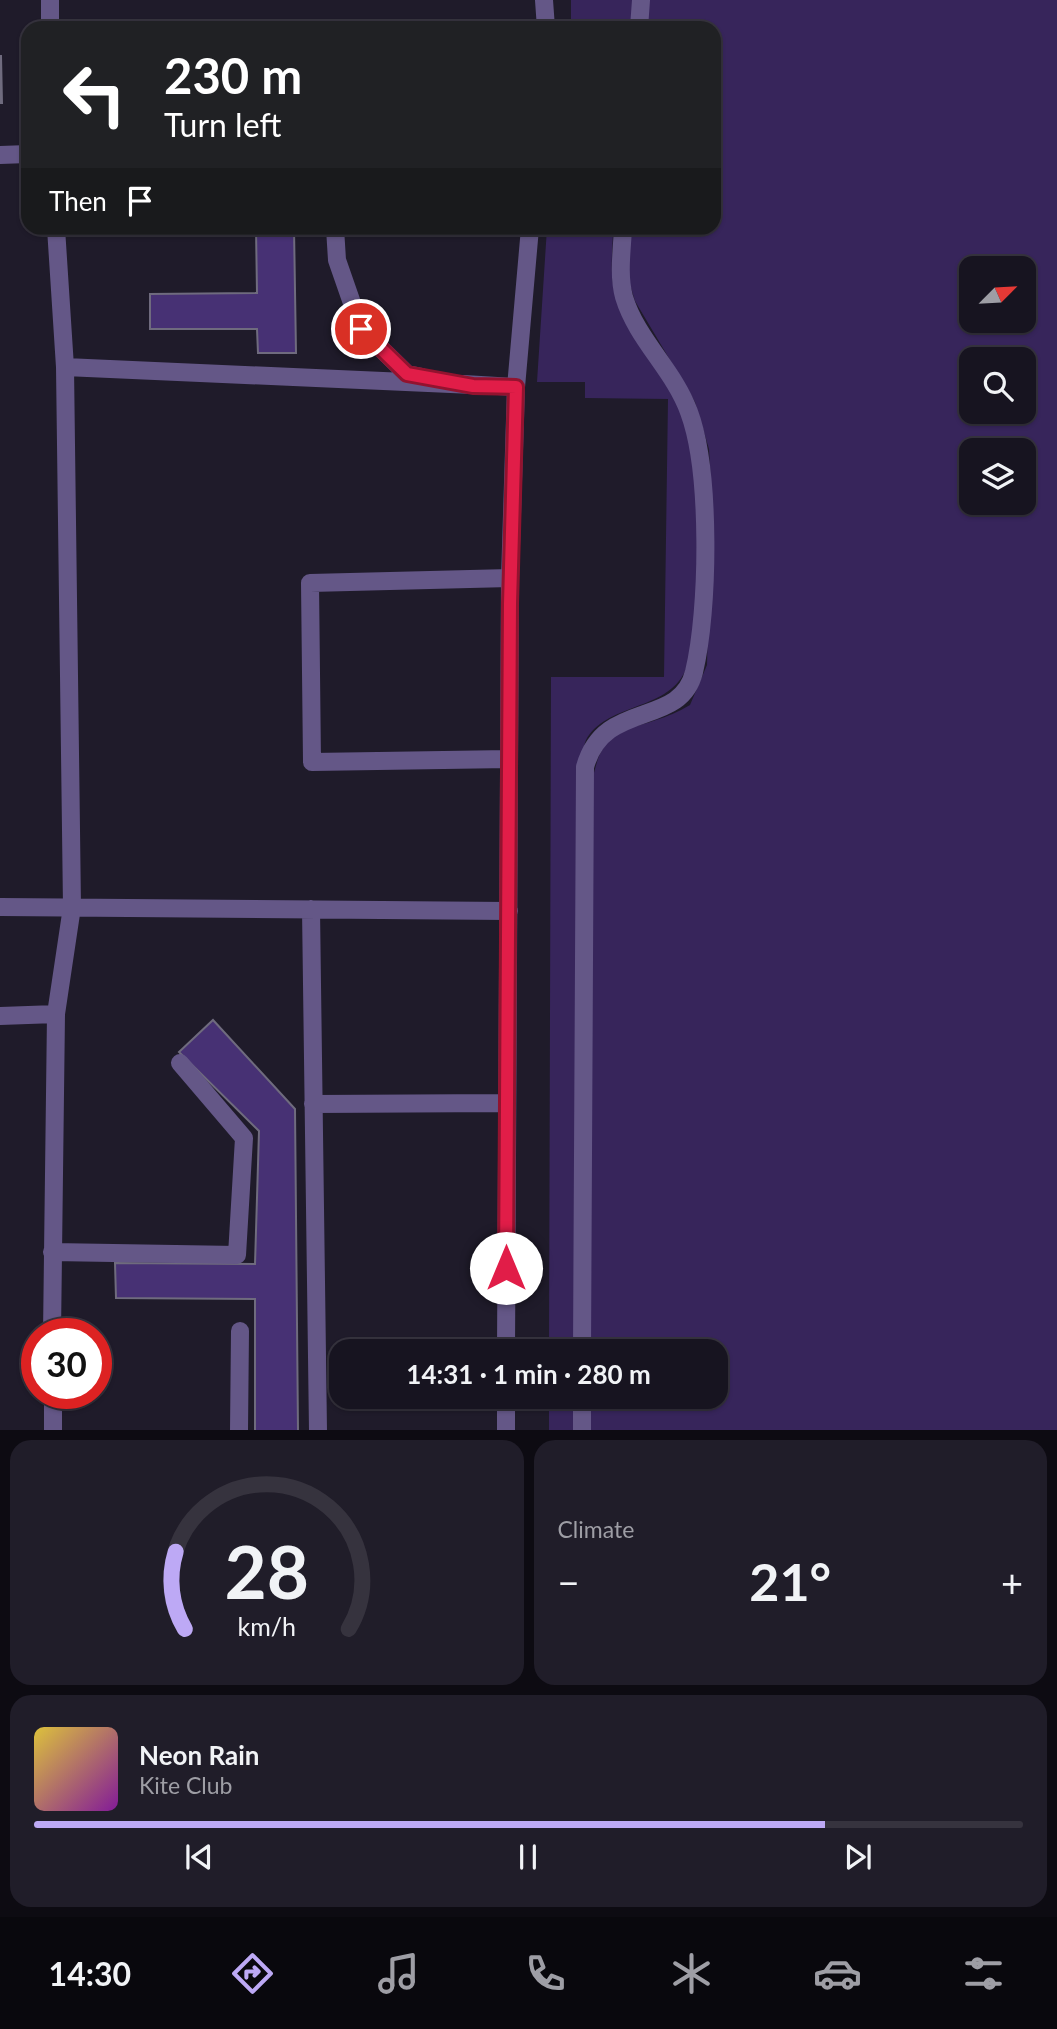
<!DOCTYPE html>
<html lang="en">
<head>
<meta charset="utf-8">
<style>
  :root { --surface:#171420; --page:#201d29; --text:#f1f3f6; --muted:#9e9ea5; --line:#36333e; --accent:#bda9f5 }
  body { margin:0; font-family:Lato,sans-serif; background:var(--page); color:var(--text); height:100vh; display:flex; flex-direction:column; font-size:26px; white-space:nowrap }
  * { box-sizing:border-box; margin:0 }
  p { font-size:23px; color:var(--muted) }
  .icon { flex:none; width:38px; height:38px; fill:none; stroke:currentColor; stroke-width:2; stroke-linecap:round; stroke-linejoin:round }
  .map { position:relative; height:1430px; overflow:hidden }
  .panel { display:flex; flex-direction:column; gap:10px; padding:10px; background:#0d0b12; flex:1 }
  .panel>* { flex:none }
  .guide { position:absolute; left:21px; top:21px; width:700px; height:214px; border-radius:21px; box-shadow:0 2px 5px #0004,0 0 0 2px var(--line); background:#202124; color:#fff; overflow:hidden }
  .needle { width:46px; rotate:66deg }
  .buttons { position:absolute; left:959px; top:256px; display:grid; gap:14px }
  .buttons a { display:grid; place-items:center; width:77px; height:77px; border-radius:14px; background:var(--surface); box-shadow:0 2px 5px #0004,0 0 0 2px var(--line); font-size:35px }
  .speed { position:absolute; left:21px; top:1318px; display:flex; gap:14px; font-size:35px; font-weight:700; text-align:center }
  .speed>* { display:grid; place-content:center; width:91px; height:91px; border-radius:50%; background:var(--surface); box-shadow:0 2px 5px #0004,0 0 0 2px var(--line); line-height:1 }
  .speed .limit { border:10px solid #d22; background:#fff; color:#111 }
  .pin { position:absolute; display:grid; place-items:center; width:60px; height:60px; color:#fff; margin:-30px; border:4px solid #fff; border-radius:50%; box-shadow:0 2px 7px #0007 }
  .me { position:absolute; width:77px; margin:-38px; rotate:0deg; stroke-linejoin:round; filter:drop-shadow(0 0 5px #0008) }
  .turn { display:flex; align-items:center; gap:24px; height:147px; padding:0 28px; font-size:32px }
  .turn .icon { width:91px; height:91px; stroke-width:2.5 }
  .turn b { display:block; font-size:49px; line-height:60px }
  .then { display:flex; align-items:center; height:66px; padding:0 28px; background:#0003; gap:14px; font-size:26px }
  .big { font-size:52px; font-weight:700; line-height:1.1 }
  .panel .tile { flex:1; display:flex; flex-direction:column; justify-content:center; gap:10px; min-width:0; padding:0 24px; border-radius:21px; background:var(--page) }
  .panel .dial { align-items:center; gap:0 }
  .dial svg { height:182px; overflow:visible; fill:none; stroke:var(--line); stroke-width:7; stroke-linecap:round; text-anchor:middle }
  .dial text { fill:var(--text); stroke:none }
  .song { display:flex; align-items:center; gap:21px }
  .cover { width:84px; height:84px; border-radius:10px; background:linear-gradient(135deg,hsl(50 70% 55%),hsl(290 70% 35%)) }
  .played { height:7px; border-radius:4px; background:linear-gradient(90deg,var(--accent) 80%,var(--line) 80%) }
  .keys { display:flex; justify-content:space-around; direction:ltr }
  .heat { display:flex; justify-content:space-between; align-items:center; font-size:38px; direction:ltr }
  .panel .tiles { flex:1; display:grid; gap:10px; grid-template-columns:1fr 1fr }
  .tile:last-child { grid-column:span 2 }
  .trip { position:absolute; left:329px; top:1339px; width:399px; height:70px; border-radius:21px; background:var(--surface); box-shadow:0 2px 5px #0004,0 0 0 2px var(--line); font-weight:700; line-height:70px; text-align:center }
  .tab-bar { display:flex; height:112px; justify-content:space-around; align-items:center; background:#09080d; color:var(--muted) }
  .tab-bar .icon { width:49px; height:49px }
  .tab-bar .on { color:var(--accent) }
  .tab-bar b { font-size:32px; color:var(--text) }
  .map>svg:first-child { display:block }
  .green { fill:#37255b; fill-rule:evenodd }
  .building { fill:#473174; stroke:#6f6b7e; stroke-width:2 }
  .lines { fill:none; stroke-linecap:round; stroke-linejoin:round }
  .minor { stroke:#645787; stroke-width:18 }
  .route-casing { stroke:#92132f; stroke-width:18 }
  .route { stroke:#e11d48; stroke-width:12 }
</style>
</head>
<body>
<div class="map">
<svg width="1057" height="1431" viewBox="0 0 1057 1431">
  <rect width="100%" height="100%" fill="#1f1b2a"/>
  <path class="green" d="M571,0H633L631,28H571Z
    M646,0H1057V1430H590V1397L716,1396V1351H590V797C600,711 632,739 690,705L707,665L711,484L709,449L695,402L635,301L628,278V228H714V28H644ZM971,268H1024V320H971ZM971,359H1024V411H971ZM971,450H1024V502H971Z
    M547,228H613C613,250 608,280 618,301C633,335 660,363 676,396C702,450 704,605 688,663C675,710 615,701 589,735C584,741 583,752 581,760L578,1351H549L551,677H664L668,399L585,398V382H537Z
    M549,1397H578V1430L549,1431Z"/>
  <path class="building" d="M0,56H1L2,103H0Z
    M256,228H294L296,353H258L257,329H150V294L257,293Z
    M213,1020L295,1109L298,1431H255V1299L116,1298L115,1263L255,1264L259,1131L179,1052Z"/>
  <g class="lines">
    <path class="minor" d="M50,0V28
      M544,0L546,28
      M639,28L641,0
      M0,155L28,154
      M335,228L337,260L361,329L407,374L422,377
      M65,367L473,385
      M464,384L516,387
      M509,759L312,762L310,583L510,578
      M0,907L509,911
      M311,909L318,1431
      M0,1016L56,1014
      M313,1104L506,1103
      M52,1252L237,1255L244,1138L180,1063
      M52,1334L56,1014L72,907L65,367L56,228
      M506,1351L510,578L516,387L530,228
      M582,1351L585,767C604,698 680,729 694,672C709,610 711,471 689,412C674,370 637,340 624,297C618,275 622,250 623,228
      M53,1393V1431
      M506,1396V1431
      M239,1431L240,1331
      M582,1431V1396"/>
  </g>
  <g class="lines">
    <defs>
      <path id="route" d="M361,329L407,374L473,386L516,387L510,604L506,1268"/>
    </defs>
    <use href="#route" class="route-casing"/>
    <use href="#route" class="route"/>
  </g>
</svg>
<div class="buttons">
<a><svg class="needle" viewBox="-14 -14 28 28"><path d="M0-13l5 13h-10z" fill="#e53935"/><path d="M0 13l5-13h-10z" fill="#9e9ea5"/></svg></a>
<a><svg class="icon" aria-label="search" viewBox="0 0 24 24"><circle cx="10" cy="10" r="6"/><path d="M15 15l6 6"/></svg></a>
<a><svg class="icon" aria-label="layers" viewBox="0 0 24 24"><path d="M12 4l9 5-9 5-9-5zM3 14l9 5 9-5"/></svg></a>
</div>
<div class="speed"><div class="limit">30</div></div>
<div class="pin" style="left:361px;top:329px;background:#d93025"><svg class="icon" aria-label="arrive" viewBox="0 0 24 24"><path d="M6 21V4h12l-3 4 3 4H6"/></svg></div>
<svg class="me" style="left:506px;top:1268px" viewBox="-20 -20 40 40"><circle r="19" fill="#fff"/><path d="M0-13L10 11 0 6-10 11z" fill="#e11d48"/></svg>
<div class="trip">14:31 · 1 min · 280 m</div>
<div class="guide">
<div class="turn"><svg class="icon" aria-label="left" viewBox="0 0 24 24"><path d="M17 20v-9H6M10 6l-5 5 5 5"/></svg><div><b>230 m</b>Turn left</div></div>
<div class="then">Then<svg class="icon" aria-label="arrive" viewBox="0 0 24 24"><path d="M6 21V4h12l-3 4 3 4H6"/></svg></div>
</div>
</div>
<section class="panel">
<div class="tiles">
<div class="tile dial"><svg viewBox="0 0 100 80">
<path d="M14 69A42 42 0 1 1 86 69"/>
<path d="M14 69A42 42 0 0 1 10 35" stroke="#bda9f5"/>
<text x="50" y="56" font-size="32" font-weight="700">28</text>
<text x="50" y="72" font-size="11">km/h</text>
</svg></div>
<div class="tile"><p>Climate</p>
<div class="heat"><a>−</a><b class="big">21°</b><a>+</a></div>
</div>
<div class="tile">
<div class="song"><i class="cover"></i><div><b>Neon Rain</b><p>Kite Club</p></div></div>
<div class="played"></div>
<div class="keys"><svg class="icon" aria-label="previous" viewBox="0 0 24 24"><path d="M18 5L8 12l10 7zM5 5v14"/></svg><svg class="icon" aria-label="pause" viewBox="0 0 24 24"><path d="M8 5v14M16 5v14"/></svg><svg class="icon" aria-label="next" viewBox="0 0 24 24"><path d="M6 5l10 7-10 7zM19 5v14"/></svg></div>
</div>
</div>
</section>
<nav class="tab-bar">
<b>14:30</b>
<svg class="icon on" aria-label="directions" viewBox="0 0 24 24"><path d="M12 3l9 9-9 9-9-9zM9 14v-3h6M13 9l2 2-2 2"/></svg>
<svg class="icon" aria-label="music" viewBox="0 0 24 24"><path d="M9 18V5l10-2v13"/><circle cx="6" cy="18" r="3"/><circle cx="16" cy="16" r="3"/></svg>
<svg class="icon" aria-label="phone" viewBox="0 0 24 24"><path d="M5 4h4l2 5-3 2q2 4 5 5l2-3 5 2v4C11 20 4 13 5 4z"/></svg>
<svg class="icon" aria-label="climate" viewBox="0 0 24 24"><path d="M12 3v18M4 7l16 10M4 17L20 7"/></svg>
<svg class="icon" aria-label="car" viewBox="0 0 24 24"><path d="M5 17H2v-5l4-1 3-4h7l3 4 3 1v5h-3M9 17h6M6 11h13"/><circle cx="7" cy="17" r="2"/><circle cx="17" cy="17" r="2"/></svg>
<svg class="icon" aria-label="filters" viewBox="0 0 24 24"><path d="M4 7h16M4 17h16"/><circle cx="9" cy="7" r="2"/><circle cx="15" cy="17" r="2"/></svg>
</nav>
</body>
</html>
